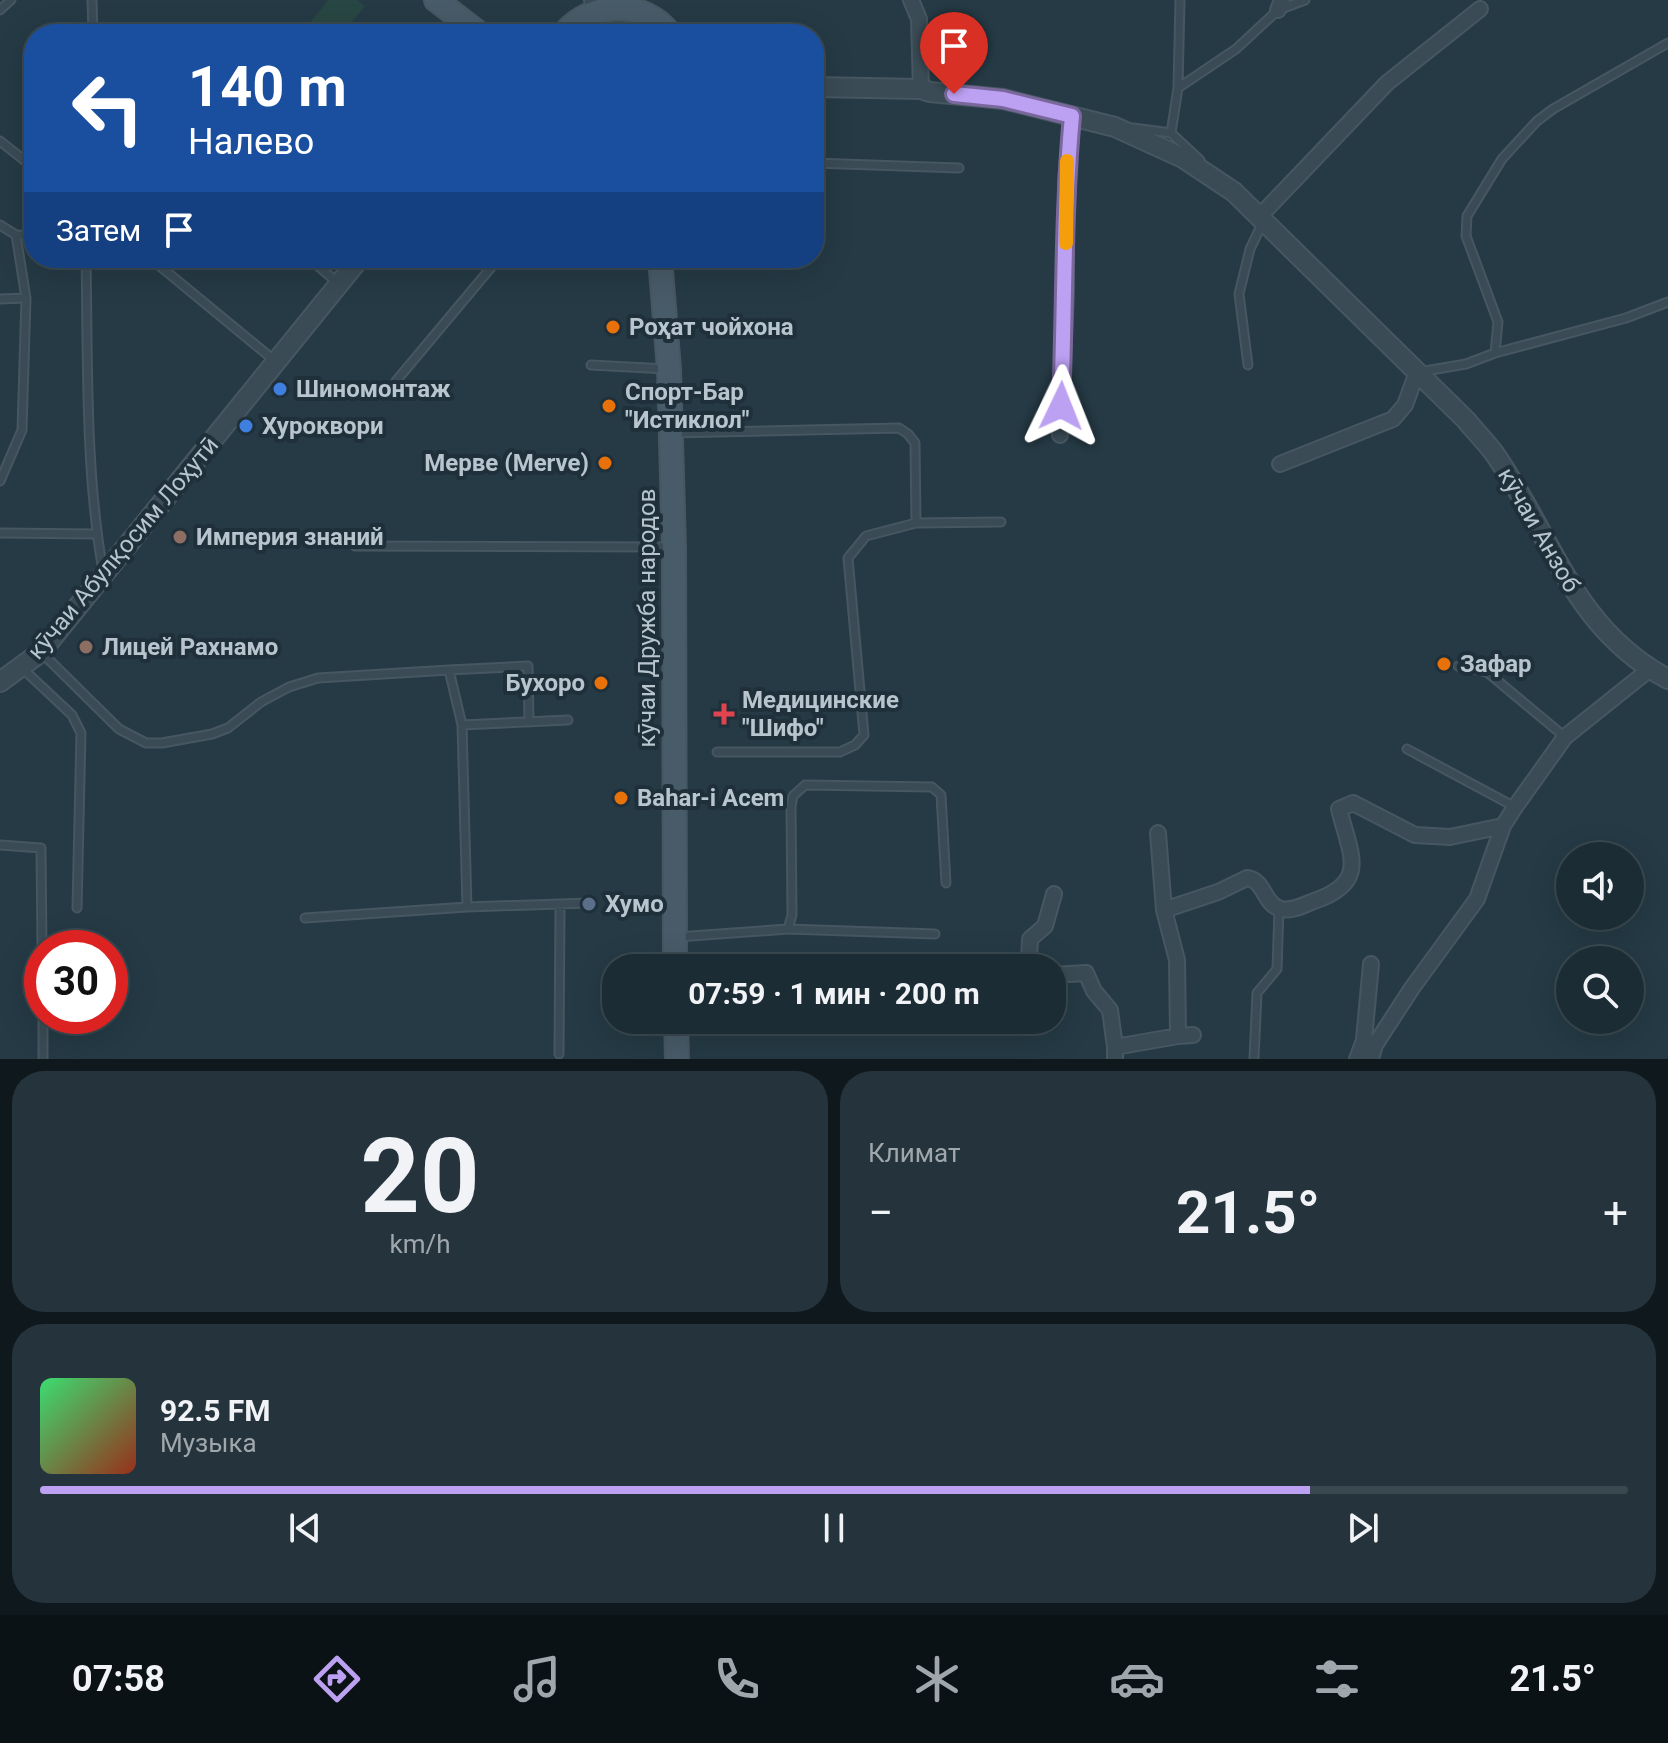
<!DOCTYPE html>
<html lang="ru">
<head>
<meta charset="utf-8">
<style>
  :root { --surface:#1c2c34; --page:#25343c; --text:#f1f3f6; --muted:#a0a7ac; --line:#3a484f; --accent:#bca0f2 }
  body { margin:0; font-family:Roboto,sans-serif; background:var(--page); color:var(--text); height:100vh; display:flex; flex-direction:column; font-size:30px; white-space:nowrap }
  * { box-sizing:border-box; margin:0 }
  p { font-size:26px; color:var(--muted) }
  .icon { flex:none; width:44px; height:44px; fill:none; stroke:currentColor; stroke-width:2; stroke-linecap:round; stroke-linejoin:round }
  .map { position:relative; height:1059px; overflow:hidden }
  .side { display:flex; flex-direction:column; gap:12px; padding:12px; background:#0f181d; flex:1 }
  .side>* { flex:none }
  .top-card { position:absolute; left:24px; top:24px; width:800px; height:244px; border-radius:32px; box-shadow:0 8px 32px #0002,0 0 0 2px var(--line); background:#1a4fa0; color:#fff; overflow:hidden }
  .buttons { position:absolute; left:1556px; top:842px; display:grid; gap:16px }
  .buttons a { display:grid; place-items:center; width:88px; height:88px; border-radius:50%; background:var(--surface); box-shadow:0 8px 32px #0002,0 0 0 2px var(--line); font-size:40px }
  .speed { position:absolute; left:24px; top:930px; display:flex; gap:16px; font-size:40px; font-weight:700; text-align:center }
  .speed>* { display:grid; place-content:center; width:104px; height:104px; border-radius:50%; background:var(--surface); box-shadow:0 8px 32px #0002,0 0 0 2px var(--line); line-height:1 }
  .speed .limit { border:12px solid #d22; background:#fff; color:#111 }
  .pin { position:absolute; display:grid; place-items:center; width:68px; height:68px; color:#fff; margin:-82px -34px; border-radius:50% 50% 50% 0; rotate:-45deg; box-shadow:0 0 8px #0007 }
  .pin .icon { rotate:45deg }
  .me { position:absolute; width:88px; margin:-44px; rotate:2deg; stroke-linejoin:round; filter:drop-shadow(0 0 6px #0008) }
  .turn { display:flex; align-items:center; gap:28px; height:168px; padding:0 32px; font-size:36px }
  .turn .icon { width:104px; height:104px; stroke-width:2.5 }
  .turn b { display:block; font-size:56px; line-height:68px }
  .then { display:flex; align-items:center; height:76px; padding:0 32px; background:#0003; gap:16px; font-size:30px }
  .big { font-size:60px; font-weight:700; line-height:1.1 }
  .side .widget { flex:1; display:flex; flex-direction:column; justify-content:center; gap:12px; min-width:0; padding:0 28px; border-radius:32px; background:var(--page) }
  .side .dial { align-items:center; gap:0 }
  .dial b { font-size:104px; line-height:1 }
  .song { display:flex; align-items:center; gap:24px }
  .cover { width:96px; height:96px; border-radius:12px; background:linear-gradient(135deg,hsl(140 70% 55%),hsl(10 70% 35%)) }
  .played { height:8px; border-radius:4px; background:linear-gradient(90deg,var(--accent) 80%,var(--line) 80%) }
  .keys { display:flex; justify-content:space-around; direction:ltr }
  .heat { display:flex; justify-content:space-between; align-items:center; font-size:44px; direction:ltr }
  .side .tiles { flex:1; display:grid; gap:12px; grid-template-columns:1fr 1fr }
  .widget:last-child { grid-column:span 2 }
  .trip { position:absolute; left:602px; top:954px; width:464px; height:80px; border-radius:32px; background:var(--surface); box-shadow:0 8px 32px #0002,0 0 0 2px var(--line); font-weight:700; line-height:80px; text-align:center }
  .tab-bar { display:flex; height:128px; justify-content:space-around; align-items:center; background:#0b1215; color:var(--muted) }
  .tab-bar .icon { width:56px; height:56px }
  .tab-bar .active { color:var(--accent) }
  .tab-bar b { font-size:36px; color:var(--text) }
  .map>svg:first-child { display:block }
  .green { fill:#284643 }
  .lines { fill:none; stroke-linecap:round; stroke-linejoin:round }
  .service-casing { stroke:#475761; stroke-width:11 }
  .minor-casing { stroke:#475761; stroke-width:18 }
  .tertiary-casing { stroke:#475761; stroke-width:22 }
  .secondary-casing { stroke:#475761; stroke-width:26 }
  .service { stroke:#3a4b55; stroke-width:7 }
  .minor { stroke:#3a4b55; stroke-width:14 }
  .tertiary { stroke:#3a4b55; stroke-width:18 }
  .secondary { stroke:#485b68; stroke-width:22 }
  .route-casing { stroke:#7a689d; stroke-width:20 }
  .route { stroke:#bca0f2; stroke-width:14 }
  .slow { stroke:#f59e0b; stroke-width:14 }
  .food-dot { fill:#e8710a; stroke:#1f303a; stroke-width:3 }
  .shop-dot { fill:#3f7fe0; stroke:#1f303a; stroke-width:3 }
  .education-dot { fill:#8d6e63; stroke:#1f303a; stroke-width:3 }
  .health-dot { fill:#e0444e; stroke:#1f303a; stroke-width:3 }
  .service-dot { fill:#5c6f8a; stroke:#1f303a; stroke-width:3 }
  .labels { text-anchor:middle; stroke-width:8; stroke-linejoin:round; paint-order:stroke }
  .poi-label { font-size:24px; font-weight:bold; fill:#b8c5ce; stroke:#1f303a; text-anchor:start }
  .street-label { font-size:24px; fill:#b8c5ce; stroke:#1f303a }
</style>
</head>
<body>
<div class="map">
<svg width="1668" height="1059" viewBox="0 0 1668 1059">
  <rect width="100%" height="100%" fill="#253a45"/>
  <path class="green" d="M328,0H357L365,6L342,34H301Z
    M611,20C628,21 639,24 652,34H584L596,25Z"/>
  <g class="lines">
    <defs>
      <path id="service" d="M92,0L93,34
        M0,10L11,0
        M1178,88L1180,0
        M1133,128L1171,133
        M0,141L34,168
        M1200,160L1171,133L1178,88L1236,49L1278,10L1305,0
        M814,163L959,168
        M0,225L16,235
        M86,258C88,362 85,469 103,571
        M150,258L275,361
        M318,266L338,283
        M0,299L26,298
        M1495,353L1626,318L1668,302
        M591,365L667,369
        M1248,365L1239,294L1250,249L1263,222
        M1419,372L1466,364L1495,353L1498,322L1466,236L1467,216L1502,159L1537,121L1553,109L1668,43
        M396,381L494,264L496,258
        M673,433L899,428L908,434L915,443L916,523
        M0,481L22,430L26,298L16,235L34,236
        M0,533L96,534
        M355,546L672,547
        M41,652L119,729L146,743H162L212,734L228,728L261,702L289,687L318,678L449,670L462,725L568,720
        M1458,666L1487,672L1565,737
        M22,668L72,715L81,733L77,908
        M449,670L528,666L529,722
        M462,725L467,907L589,903
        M1407,749L1515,807
        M717,752H840L855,745L864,735L848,558L866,536L916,523L1001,522
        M0,845L41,848L42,948
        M305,918L467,907
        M788,929L935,934
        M677,937L788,929L792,915L791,807L793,796L805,785L932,787L941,795L946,883
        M559,1054L560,906
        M43,1059V1016
        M1254,1059L1257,993L1277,969L1279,909"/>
      <path id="minor" d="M592,0V1
        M911,0L919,19L921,89
        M1278,10L1282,0
        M1260,216L1387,83L1480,9
        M1060,435L1066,292V180L1072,116
        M1280,464L1393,419L1405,405L1417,372
        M1158,833L1164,910
        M1371,964L1364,1040L1375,1045
        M1036,968L1029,961L1030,939L1045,926L1054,894
        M1052,975L1086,973L1094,991L1110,1010L1115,1047
        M1178,1036L1177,960L1164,910L1218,892L1247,878C1264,880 1263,901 1278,908C1289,913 1304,905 1314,901C1370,882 1350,854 1339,809L1353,803L1415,835L1450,837L1503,826
        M1115,1059V1047L1178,1036L1193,1035
        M1357,1059L1364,1040
        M1371,1059L1375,1045L1412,988L1477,899L1503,826L1515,807L1565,737L1650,669"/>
      <path id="tertiary" d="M814,87L921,89L930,92L1003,99L1115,127L1183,158L1234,192L1466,420C1475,431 1486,442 1494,453C1552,535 1572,628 1668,679
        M0,682L41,652L360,258"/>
      <path id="secondary" d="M436,0L480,34
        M564,34C591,0 646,0 670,34
        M660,258L669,369L674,547L675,968
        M676,1020L677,1059"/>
    </defs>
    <use href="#service" class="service-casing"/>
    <use href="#minor" class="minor-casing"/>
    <use href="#tertiary" class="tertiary-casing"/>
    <use href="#secondary" class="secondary-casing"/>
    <use href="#service" class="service"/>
    <use href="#minor" class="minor"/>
    <use href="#tertiary" class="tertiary"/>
    <use href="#secondary" class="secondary"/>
  </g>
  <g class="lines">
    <defs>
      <path id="route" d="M954,94L1003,99L1072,116C1063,212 1065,309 1061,406"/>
    </defs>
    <use href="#route" class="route-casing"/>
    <use href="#route" class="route"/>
    <path class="slow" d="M1066,243L1067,161"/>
  </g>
  <g class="food-dot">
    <circle cx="613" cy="327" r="8"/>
    <circle cx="609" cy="406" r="8"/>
    <circle cx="605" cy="463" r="8"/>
    <circle cx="1444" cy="664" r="8"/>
    <circle cx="601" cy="683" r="8"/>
    <circle cx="621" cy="798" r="8"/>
  </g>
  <g class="shop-dot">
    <circle cx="280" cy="389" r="8"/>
    <circle cx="246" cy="426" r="8"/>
  </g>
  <g class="education-dot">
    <circle cx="180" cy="537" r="8"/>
    <circle cx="86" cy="647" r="8"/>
  </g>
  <path class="health-dot" d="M720 702h8v8h8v8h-8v8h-8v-8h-8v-8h8z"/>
  <circle class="service-dot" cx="589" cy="904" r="8"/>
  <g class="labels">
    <g class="poi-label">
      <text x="629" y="335">Роҳат чойхона</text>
      <text x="296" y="397">Шиномонтаж</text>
      <text x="625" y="400">Спорт-Бар<tspan x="625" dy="28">"Истиклол"</tspan></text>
      <text x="262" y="434">Хуроквори</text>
      <text x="589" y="471" text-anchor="end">Мерве (Merve)</text>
      <text x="196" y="545">Империя знаний</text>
      <text x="102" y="655">Лицей Рахнамо</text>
      <text x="1460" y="672">Зафар</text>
      <text x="585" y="691" text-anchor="end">Бухоро</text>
      <text x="742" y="708">Медицинские<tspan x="742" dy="28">"Шифо"</tspan></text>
      <text x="637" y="806">Bahar-i Acem</text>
      <text x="605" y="912">Хумо</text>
    </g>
    <g class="street-label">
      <text transform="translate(1539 530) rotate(60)" y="8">кӯчаи Анзоб</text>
      <text transform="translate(123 548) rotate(-50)" y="8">кӯчаи Абулқосим Лоҳутӣ</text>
      <text transform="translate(647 618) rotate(-90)" y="8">кӯчаи Дружба народов</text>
    </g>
  </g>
</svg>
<div class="buttons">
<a><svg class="icon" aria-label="sound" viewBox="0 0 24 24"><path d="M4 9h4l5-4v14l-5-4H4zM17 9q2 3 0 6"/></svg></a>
<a><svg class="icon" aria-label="search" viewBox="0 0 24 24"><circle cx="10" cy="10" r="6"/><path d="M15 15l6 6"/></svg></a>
</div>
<div class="speed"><div class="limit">30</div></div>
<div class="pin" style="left:954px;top:94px;background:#d93025"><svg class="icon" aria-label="arrive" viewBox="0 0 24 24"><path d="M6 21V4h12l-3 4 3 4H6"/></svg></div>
<svg class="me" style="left:1061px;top:406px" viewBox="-20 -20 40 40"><path d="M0-17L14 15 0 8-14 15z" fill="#bca0f2" stroke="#fff" stroke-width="4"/></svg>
<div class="trip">07:59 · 1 мин · 200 m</div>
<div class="top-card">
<div class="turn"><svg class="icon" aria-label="left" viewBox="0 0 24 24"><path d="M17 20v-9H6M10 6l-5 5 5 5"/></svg><div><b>140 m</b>Налево</div></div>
<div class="then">Затем<svg class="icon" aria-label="arrive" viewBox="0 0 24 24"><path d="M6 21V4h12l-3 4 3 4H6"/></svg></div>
</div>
</div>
<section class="side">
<div class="tiles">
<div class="widget dial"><b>20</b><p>km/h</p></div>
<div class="widget"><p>Климат</p>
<div class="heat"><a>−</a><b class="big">21.5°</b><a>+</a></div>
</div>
<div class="widget">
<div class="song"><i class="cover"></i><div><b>92.5 FM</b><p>Музыка</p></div></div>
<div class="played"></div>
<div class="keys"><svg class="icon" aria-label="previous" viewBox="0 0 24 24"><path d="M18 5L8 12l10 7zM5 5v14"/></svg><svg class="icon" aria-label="pause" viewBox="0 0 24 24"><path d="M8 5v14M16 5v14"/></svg><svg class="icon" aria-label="next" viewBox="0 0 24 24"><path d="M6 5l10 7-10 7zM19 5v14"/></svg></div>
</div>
</div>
</section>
<nav class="tab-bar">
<b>07:58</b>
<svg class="icon active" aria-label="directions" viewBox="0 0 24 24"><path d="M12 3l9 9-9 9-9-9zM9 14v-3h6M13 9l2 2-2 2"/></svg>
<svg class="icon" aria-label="music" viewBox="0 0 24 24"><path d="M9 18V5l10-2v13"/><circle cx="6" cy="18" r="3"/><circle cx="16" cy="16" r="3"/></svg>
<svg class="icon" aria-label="phone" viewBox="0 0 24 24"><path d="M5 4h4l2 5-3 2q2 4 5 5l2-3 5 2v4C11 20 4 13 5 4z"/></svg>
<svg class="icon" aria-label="climate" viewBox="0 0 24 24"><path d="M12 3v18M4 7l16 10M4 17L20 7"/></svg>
<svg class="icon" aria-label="car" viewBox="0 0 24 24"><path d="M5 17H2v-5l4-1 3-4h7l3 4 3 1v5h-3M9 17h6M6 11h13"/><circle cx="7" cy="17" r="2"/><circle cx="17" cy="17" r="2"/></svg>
<svg class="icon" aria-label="filters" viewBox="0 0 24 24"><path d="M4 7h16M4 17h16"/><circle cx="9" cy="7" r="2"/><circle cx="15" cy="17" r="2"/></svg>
<b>21.5°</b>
</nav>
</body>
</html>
